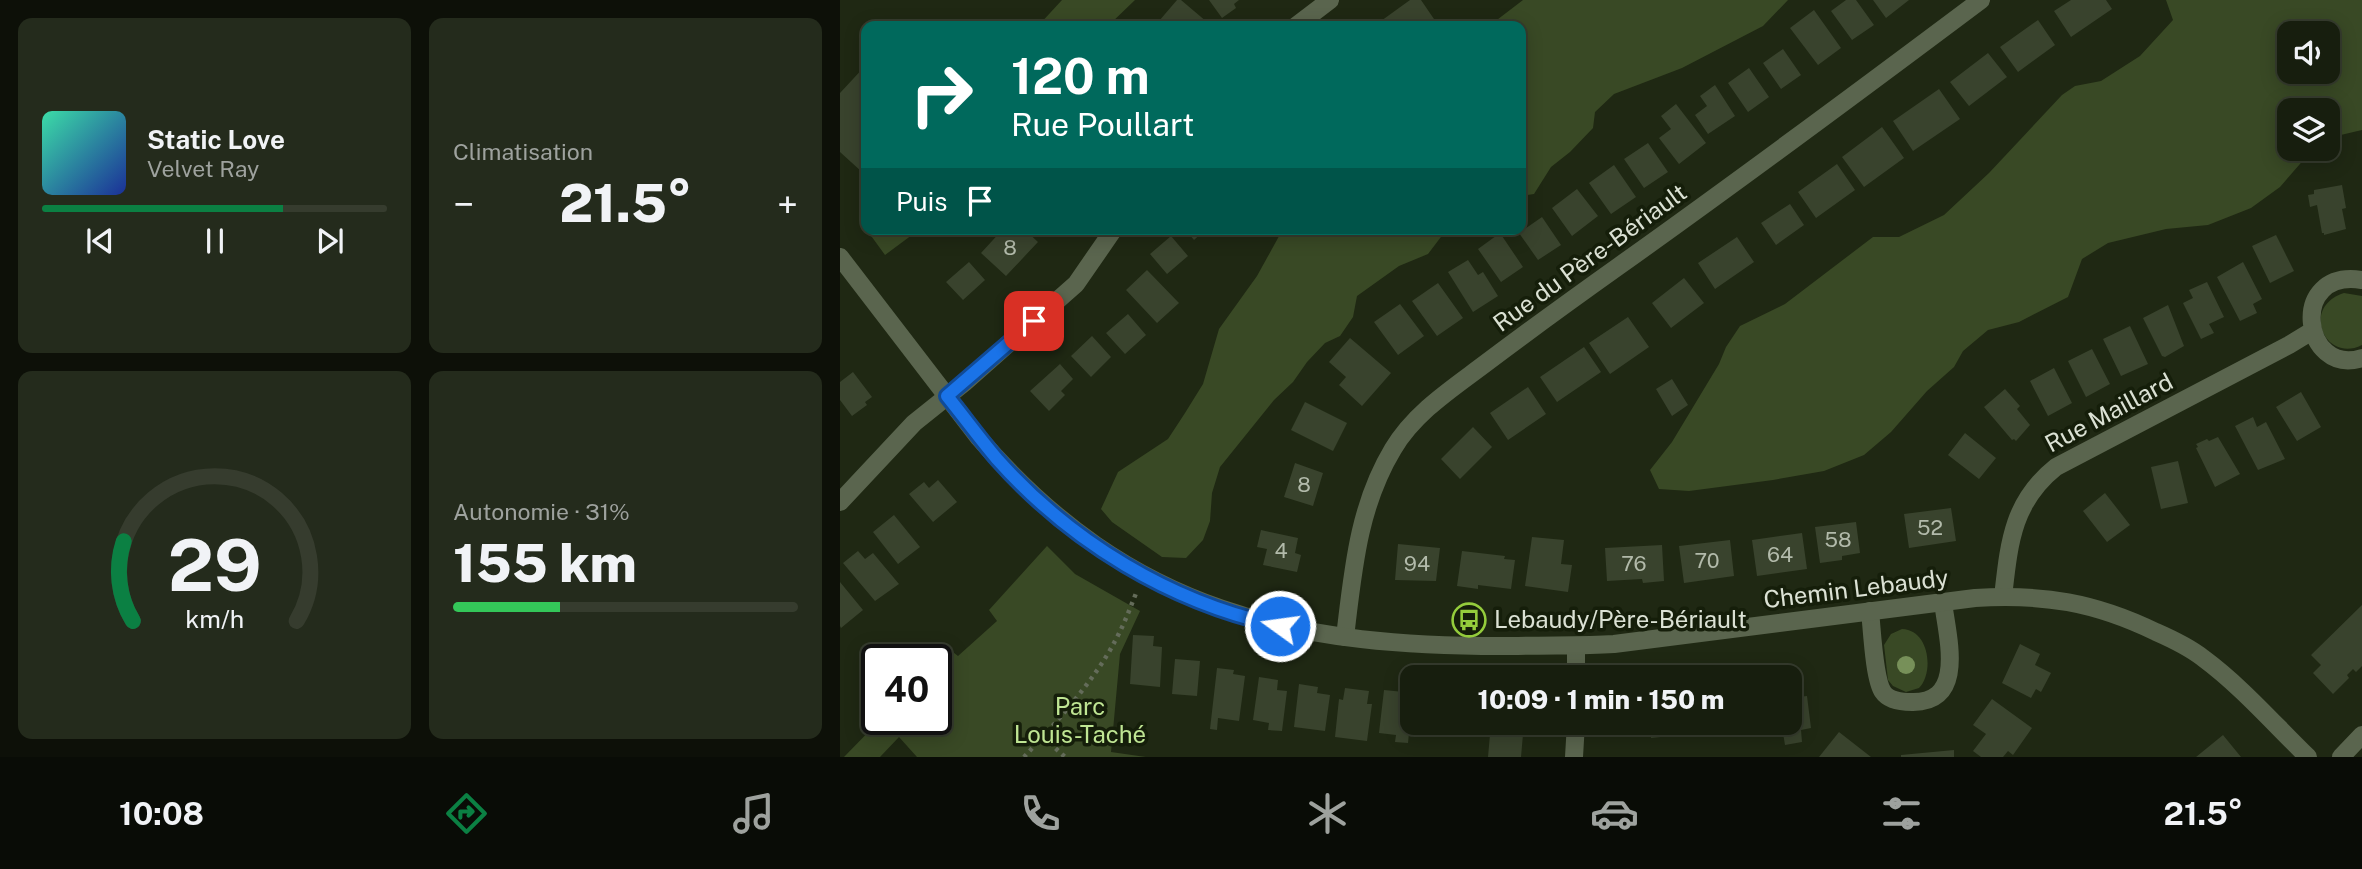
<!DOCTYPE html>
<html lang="fr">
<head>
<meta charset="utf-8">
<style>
  :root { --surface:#171e0e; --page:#242b1c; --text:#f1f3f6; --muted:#9ea29e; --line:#363c2e; --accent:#0b8043 }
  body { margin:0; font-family:"Public Sans",sans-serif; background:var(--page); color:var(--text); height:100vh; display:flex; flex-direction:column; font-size:26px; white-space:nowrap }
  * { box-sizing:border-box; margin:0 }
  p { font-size:23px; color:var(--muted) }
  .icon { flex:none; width:38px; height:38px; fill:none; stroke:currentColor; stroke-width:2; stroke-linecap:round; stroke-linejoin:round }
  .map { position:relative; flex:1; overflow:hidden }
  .panel { display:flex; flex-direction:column; gap:18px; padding:18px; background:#0d1008; width:840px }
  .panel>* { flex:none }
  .hud { position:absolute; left:21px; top:21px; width:665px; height:214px; border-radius:14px; box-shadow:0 4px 18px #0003,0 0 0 2px var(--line); background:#00695c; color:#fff; overflow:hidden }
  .controls { position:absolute; left:1437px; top:21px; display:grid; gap:14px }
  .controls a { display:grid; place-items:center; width:63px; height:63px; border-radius:14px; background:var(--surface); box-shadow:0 4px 18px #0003,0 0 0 2px var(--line); font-size:35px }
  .speed { position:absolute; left:21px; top:644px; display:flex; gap:14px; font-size:35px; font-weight:700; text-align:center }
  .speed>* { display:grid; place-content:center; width:91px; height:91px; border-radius:50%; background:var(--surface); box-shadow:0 4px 18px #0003,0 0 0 2px var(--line); line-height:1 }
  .speed .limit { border:4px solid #111; border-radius:10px; background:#fff; color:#111 }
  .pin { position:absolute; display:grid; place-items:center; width:60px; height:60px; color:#fff; margin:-30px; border-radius:14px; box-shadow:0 4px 10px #0006 }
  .me { position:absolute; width:77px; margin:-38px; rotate:284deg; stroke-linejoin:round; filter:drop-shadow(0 0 5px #0008) }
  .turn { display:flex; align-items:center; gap:24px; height:147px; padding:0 35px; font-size:32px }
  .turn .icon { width:91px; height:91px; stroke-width:2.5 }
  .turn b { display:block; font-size:49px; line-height:60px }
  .then { display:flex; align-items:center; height:66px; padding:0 35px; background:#0003; gap:14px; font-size:26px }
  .big { font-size:52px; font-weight:800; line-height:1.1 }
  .panel .tile { flex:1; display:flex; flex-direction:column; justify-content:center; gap:10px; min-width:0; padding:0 24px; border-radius:14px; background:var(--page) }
  .panel .dial { align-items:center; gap:0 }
  .dial svg { height:182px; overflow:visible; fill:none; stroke:var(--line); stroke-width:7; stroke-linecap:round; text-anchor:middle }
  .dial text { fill:var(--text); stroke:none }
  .song { display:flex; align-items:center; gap:21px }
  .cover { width:84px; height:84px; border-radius:10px; background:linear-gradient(135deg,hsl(160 70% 55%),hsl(230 70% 35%)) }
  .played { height:7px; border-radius:4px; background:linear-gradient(90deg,var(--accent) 70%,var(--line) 70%) }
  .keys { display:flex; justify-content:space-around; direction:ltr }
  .heat { display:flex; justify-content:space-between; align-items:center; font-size:38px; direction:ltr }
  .charge { height:10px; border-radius:5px; background:linear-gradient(90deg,#34c759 31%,var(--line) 0) }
  .panel .tiles { flex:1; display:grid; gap:18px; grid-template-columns:repeat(2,1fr) }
  .trip { position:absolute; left:560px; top:665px; width:402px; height:70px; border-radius:14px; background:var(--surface); box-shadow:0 4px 18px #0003,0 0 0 2px var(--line); font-weight:800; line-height:70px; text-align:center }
  .tab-bar { display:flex; height:112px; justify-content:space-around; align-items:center; background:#090c06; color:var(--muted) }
  .tab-bar .icon { width:49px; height:49px }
  .tab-bar .active { color:var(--accent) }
  .tab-bar b { font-size:32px; color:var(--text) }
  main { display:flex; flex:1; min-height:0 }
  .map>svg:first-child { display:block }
  .green { fill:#394925; fill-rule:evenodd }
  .building { fill:#39432d }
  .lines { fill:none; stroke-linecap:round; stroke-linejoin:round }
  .path { stroke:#646c5a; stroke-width:4.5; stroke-dasharray:3.5 5; stroke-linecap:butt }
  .minor { stroke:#5a654e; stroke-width:18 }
  .tertiary { stroke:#5a654e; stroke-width:18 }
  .tree { fill:#779059 }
  .route-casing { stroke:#114b97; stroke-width:18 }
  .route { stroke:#1a73e8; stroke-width:12 }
  .labels { text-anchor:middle; stroke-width:7; stroke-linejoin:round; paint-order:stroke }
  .number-label { font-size:21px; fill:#b2baaa }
  .street-label { font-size:24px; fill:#dbe1d4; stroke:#151e0a }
  .poi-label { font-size:24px; fill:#dbe1d4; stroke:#151e0a; text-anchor:start }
  .park-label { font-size:24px; fill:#bfe593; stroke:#151e0a }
</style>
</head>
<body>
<main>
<section class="panel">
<div class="tiles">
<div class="tile">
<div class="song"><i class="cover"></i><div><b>Static Love</b><p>Velvet Ray</p></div></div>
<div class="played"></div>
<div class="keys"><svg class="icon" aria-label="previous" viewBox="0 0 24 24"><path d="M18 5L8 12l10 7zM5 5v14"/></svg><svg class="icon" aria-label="pause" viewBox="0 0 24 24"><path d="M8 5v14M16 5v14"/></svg><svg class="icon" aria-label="next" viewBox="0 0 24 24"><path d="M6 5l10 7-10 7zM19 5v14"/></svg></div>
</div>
<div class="tile"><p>Climatisation</p>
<div class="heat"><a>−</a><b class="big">21.5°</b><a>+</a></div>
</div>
<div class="tile dial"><svg viewBox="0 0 100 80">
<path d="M14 69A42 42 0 1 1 86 69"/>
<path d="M14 69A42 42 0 0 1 10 34" stroke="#0b8043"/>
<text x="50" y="56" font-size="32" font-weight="700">29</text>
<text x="50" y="72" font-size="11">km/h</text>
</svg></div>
<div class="tile"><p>Autonomie · 31%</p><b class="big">155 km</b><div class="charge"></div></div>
</div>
</section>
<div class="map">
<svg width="1522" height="757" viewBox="0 0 1522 757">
  <rect width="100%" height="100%" fill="#1f2813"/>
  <path class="green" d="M222,0H295L268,26H198Z
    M683,0H948L923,26L842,68L774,94L755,112L753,128L730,152L711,167L694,194L681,196V26H649Z
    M1326,0H1522V130L1488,138V110H1449V149H1473L1440,187L1411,208L1368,225L1326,229L1268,243L1242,259L1228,297L1179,322L1148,330L1123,351L1114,367L1087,391L1051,432L1024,455L984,471L933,480L849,491L819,489L810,470L832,442L879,364L886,347L900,326L945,304L1033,237H1059L1104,215L1149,173L1222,95L1235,86L1261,81L1300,56L1333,20ZM1449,33H1488V72H1449Z
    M26,217V229H80L45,255L21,222Z
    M443,229H607L588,254L559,266L517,296L513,317L500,336L485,343L467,362L453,382L434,400L380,467L372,493L370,521L363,540L346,558L322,557L272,522L261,509L278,472L328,439L345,413L363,384L379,329L417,276Z
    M1504,293L1522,296V345C1485,364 1460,307 1504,293Z
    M207,546L235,574L300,611L280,654L271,752L306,757H77L59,737L40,757H4L41,719H96V662L109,649L118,656L157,621L149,610Z
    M1062,629C1090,630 1094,673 1079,688L1066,692L1053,686L1048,680L1044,645L1051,634Z"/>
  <path class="building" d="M337,0H341L367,22L364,26H326L319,21Z
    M369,0H399L394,4L396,8L382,18Z
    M570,0H581L594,19L584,26H534Z
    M1006,0H1016L1034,25L1012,40L991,11Z
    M1033,0H1069L1046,18Z
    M1231,0H1266L1272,9L1231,37L1214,11Z
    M974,10L1001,48L978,65L950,28Z
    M1198,20L1215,45L1178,72L1160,47Z
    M943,49L961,75L941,89L923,63Z
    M1148,53L1167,77L1129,106L1110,82Z
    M26,65V167L22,172L0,152V93Z
    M909,68L929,97L908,112L888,83Z
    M875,85L895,116L868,134L855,115L867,106L860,96Z
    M1099,89L1120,119L1073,151L1053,121Z
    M836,104L866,143L839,164L819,138L831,129L821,116Z
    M1042,127L1064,158L1024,187L1002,157Z
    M808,143L828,172L804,188L784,159Z
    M997,164L1015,190L976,218L958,192Z
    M774,165L796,197L771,214L749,183Z
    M1502,185L1506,208L1502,209L1506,229L1484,235V233H1482L1477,205L1470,207L1468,195L1474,194V190Z
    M737,189L758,216L732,236L712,208Z
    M950,204L964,225L936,245L921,223Z
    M702,217L721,245L698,260L679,233Z
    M163,229H184L198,242L166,276L141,253Z
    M345,229H366L354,240Z
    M660,233L683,267L661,282L638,249Z
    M1436,235L1454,271L1430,283L1412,246Z
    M331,236L348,256L327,274L310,254Z
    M897,237L914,262L875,289L858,263Z
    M628,260L638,275L643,272L658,296L633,312L608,272Z
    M129,262L145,280L123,300L106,282Z
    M1403,262L1422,299L1413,304L1417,313L1400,321L1377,277Z
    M307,270L339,303L317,323L286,290Z
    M844,278L864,303L831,328L812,303Z
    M1367,282L1384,317L1369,324L1374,333L1361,339L1343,303L1353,298L1349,290Z
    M598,283L623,318L597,336L572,301Z
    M560,304L584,336L558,355L534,322Z
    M1328,305L1344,346L1325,357L1322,356L1303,318Z
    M288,314L306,335L285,354L266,333Z
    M788,317L809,347L770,374L749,343Z
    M1290,326L1308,364L1281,376L1263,339Z
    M252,336L271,357L251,377L231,356Z
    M510,338L551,373L522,406L499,385L506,377L489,362Z
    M744,347L761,372L717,402L700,377Z
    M1252,349L1270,384L1246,397L1228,361Z
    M220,364L233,379L221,391L225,395L209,411L190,391Z
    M1214,368L1232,403L1208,416L1190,381Z
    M13,372L32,397L25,402L27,405L12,416L0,400V382Z
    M832,379L848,405L832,416L816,389Z
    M688,387L706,414L668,440L650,413Z
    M1165,389L1180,406L1177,409L1190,425L1176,441L1174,439L1172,440L1144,407Z
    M1461,392L1481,427L1457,441L1436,407Z
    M465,402L507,423L493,451L451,430Z
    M1413,417L1417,427L1426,422L1445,459L1418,470L1395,426Z
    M633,427L652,447L620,479L601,459Z
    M1125,433L1156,458L1139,479L1108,455Z
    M1378,437L1400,474L1375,487L1356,448L1358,447L1356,444L1367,439L1369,441Z
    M1338,461L1348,503L1321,509L1311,467Z
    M455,463L483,473L473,506L444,497Z
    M98,480L117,502L93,522L69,494L84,482L89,488Z
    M1265,493L1290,525L1267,542L1243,511Z
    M1111,508L1116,541L1069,548L1064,514Z
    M54,515L80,547L58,564L33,532Z
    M1016,522L1020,553L1002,556V560L980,563L975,527Z
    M421,530L458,538L455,553L461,555L457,572L423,565L427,549L417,547Z
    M962,533L967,569L917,576L912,540Z
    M692,537L724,540L721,564L732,565L728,592L685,586Z
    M890,540L894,576L844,583L839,546Z
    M558,544L600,548L596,581L555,580Z
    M822,545L824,581L803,583L802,579L767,581L765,548Z
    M18,551L25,559L33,553L59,584L35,601L3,563Z
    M622,551L665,556L664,559L675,560L671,589L638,585V589L617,586Z
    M0,582L23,610L1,628L0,626Z
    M1522,605V666L1516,672L1513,669L1507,675L1509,678L1493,694L1473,673L1481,665L1471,655Z
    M293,635L314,636L313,646L322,647L320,687L290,684Z
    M1180,644L1200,654L1195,665L1211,673L1201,692L1196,689L1191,698L1162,683Z
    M335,659L360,661L357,696L332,694Z
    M377,668L394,670L393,674L405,676L399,721L378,718L377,730L370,729Z
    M419,677L438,680L437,690L447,691L442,731L428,730L429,723L413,720Z
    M459,684L478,687L477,693L490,695L485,731L454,727Z
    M505,688L529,691L527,704H532L527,741L495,737L499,699L503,700Z
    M544,690L564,692L563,702L572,703L568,743L555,742L556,735L539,733Z
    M967,696L971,728L961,730L962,742L945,745L943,733L908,737L906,723H950V698Z
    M1152,699L1192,728L1173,755L1168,751L1163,757H1141L1133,751L1146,734L1133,725Z
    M651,723H684L681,757H648Z
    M810,723H869L870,732L811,738Z
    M999,732L1031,757H979Z
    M1383,735L1401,757H1356Z
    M1114,750V757H1061V755Z"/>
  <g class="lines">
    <path class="path" d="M203,737L225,757
      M184,757C214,725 255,680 275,641C284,625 290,608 297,591"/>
    <path class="minor" d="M456,26L490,0
      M1522,280C1448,268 1462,377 1522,358
      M0,502L74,423L124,383L236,284L274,229
      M1163,597C1169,544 1172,502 1216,467L1449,345L1472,331
      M1030,611C1032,629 1034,679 1043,692C1049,701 1062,702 1072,702C1127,703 1107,636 1103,602
      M505,637C513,571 518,507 553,449C575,412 613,388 646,363C690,330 734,298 779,266C901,179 1021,90 1141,0
      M736,647V677
      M734,757L736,723
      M1501,757L1522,735"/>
    <path class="tertiary" d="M0,257L139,438C290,614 456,648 678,646C710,645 742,646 774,644L1135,598C1204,594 1254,602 1316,632C1332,639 1349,647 1363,658C1401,686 1434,724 1468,757"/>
  </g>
  <circle class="tree" cx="1066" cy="665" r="9"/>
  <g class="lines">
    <defs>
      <path id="route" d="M194,321L107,396C124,417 140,439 157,459C231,542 331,603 440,626"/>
    </defs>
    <use href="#route" class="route-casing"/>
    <use href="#route" class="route"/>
  </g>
  <defs>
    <symbol id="bus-ring" viewBox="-11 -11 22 22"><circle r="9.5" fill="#151e0a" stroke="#94cc3c" stroke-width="1.5"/><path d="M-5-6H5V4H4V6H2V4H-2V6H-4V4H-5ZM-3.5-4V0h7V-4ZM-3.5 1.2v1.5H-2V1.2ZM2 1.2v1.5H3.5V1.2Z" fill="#94cc3c"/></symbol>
  </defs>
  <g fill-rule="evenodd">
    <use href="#bus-ring" x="610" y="601" width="38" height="38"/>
  </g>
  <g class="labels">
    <g class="number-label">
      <text x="170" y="255">8</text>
      <text x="464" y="492">8</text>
      <text x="1090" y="535">52</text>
      <text x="998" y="547">58</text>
      <text x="441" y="558">4</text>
      <text x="940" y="562">64</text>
      <text x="867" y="568">70</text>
      <text x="577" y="571">94</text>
      <text x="794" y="571">76</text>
    </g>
    <g class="street-label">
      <text transform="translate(750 258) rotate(-36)" y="8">Rue du Père-Bériault</text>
      <text transform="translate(1269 413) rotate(-28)" y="8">Rue Maillard</text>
      <text transform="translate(1016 589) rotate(-7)" y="8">Chemin Lebaudy</text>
    </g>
    <g class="poi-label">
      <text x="654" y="628">Lebaudy/Père-Bériault</text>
    </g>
    <g class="park-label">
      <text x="240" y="715">Parc<tspan x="240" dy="28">Louis-Taché</tspan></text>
    </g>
  </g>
</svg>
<div class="controls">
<a><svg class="icon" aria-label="sound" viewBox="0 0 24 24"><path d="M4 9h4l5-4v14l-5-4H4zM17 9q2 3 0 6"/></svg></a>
<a><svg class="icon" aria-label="layers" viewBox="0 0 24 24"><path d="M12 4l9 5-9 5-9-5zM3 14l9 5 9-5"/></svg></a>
</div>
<div class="speed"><div class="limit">40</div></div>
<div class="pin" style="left:194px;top:321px;background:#d93025"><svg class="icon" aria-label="arrive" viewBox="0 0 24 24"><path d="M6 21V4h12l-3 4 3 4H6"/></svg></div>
<svg class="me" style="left:440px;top:626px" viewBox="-20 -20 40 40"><circle r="17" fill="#1a73e8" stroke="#fff" stroke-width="3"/><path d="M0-11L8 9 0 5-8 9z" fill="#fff"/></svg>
<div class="trip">10:09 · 1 min · 150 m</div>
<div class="hud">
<div class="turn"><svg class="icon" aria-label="right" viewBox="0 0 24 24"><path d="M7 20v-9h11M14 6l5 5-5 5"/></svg><div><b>120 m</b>Rue Poullart</div></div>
<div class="then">Puis<svg class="icon" aria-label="arrive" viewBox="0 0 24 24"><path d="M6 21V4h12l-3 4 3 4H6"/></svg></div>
</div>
</div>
</main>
<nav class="tab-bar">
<b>10:08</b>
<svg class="icon active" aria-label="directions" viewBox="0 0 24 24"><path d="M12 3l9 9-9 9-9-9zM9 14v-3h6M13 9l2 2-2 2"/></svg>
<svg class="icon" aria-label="music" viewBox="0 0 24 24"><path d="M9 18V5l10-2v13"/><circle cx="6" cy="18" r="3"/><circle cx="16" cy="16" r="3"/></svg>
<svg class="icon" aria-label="phone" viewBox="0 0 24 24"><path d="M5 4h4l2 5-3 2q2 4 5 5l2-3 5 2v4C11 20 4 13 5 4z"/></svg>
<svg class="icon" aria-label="climate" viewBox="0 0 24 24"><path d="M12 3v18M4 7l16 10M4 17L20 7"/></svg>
<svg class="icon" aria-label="car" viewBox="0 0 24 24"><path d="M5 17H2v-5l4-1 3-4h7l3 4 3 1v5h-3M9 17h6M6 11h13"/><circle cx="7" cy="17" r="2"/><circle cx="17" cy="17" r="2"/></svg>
<svg class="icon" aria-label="filters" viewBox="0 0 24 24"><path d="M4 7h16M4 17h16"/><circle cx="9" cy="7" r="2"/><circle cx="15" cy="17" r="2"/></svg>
<b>21.5°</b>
</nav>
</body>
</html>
